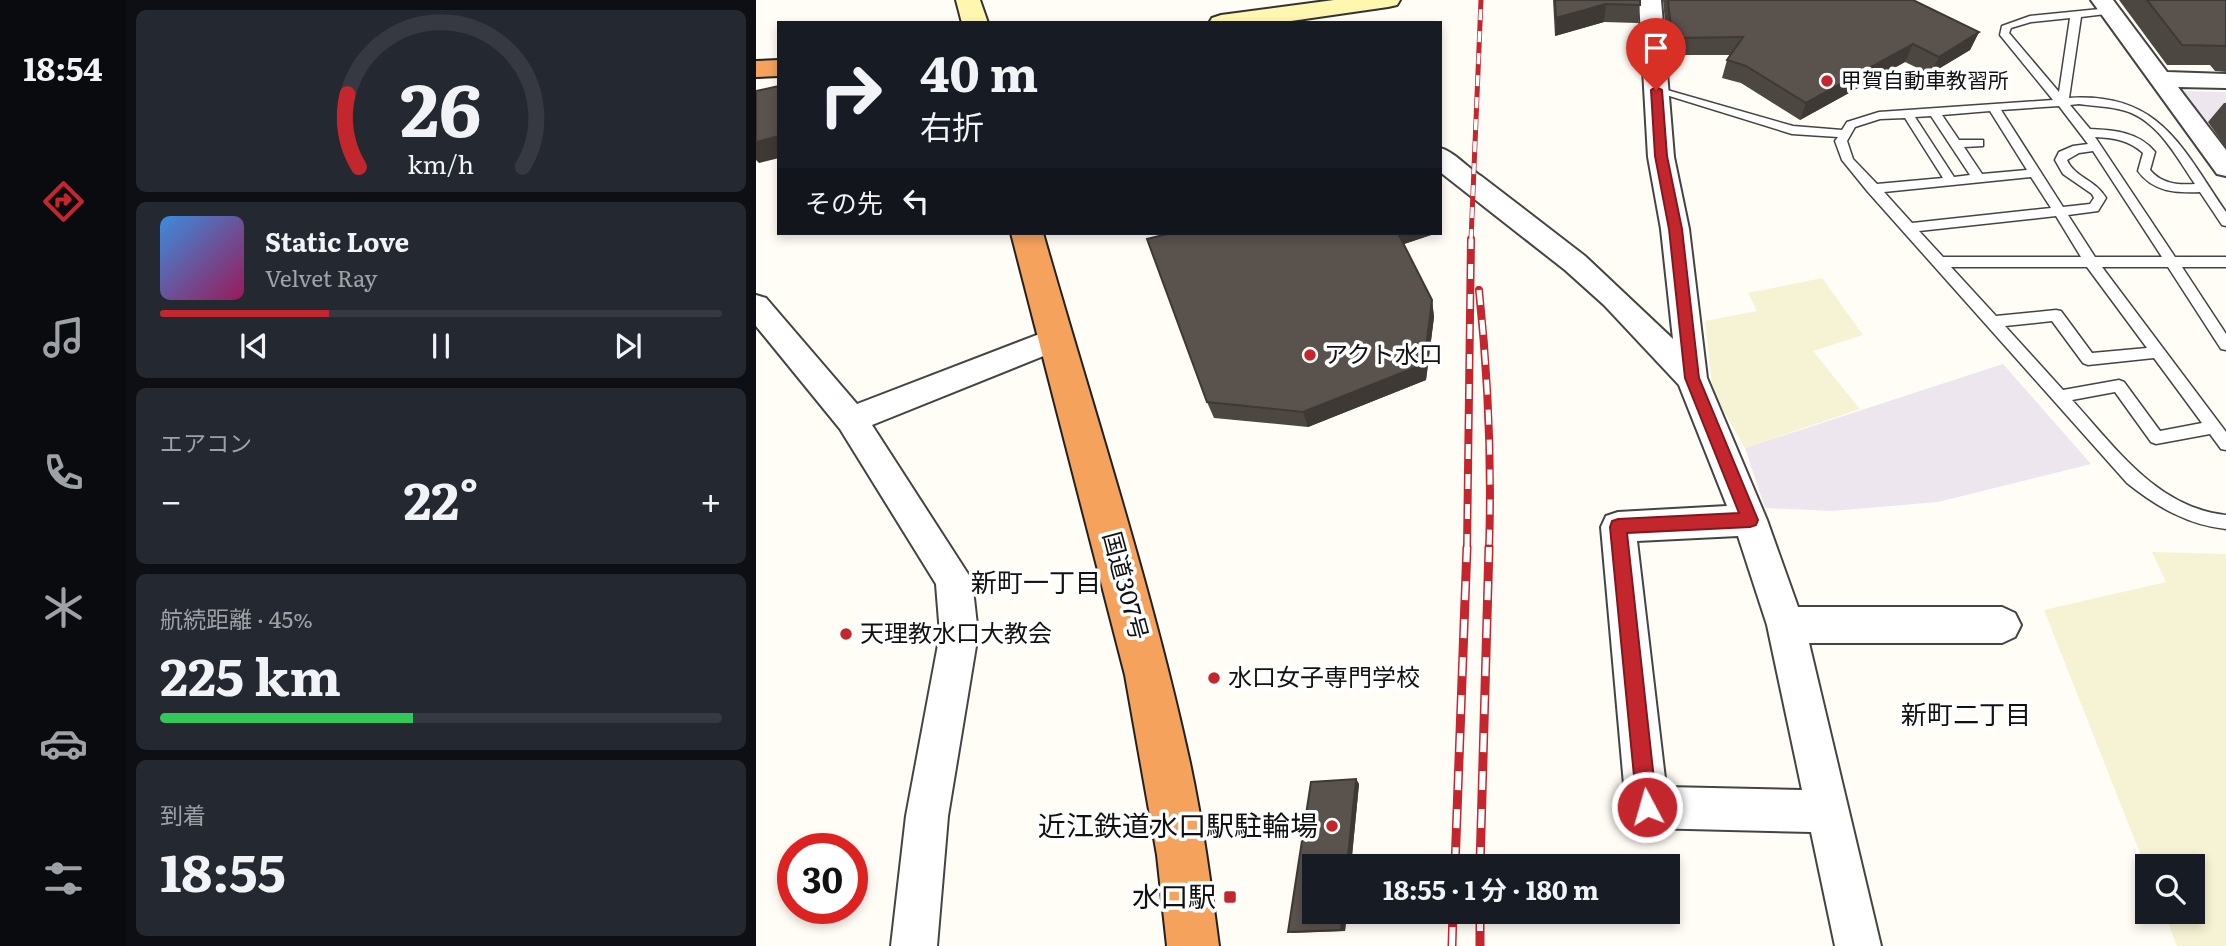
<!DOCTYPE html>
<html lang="ja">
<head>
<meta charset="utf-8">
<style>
  :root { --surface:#171b24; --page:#242831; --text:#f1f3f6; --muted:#9ea1a6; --line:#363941; --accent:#c4262e }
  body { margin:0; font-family:Literata,"Noto Sans JP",serif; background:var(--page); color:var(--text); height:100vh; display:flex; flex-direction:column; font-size:26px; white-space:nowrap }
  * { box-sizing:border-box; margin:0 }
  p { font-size:23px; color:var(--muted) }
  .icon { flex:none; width:38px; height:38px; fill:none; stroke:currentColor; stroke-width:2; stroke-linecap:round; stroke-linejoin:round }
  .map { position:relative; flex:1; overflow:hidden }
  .side { display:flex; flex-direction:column; gap:10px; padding:10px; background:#0d0f14; width:630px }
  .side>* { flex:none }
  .guide { position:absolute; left:21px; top:21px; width:665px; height:214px; border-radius:0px; box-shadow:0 4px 10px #0003; background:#171b24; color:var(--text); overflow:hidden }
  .fabs { position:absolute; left:1379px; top:854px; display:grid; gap:14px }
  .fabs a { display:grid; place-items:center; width:70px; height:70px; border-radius:0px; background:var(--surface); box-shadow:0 4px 10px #0003; font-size:35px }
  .speed { position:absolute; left:21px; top:833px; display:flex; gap:14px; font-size:35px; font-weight:700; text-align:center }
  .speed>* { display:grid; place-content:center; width:91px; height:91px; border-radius:50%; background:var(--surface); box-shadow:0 4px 10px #0003; line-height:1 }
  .speed .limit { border:10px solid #d22; background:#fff; color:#111 }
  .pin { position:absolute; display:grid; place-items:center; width:60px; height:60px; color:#fff; margin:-72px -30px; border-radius:50% 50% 50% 0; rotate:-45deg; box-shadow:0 0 7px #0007 }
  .pin .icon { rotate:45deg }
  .me { position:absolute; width:77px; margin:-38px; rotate:354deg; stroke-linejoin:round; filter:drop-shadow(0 0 5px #0008) }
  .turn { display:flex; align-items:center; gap:24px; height:147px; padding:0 28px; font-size:32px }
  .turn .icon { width:91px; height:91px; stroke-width:2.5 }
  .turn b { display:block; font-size:49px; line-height:60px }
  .then { display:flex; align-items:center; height:66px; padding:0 28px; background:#0003; gap:14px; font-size:26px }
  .big { font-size:52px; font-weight:700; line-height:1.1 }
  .side .card { flex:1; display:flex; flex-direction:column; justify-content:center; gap:10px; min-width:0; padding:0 24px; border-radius:10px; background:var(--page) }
  .side .dial { align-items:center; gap:0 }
  .dial svg { height:182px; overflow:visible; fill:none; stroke:var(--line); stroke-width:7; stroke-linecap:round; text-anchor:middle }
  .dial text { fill:var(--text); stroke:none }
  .song { display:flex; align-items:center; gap:21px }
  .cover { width:84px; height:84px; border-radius:10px; background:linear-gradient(135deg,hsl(210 70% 55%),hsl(330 70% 35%)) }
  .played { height:7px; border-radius:4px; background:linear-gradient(90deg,var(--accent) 30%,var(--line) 30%) }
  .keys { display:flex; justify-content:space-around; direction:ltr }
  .heat { display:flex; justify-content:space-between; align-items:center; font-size:38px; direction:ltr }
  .charge { height:10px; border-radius:5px; background:linear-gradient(90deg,#34c759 45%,var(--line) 0) }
  .trip { position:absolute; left:546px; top:854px; width:378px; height:70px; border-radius:0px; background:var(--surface); box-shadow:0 4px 10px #0003; font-weight:700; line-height:70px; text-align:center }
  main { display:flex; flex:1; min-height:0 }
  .dock { display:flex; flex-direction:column; width:126px; justify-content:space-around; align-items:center; background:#090b0e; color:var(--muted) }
  .dock .icon { width:49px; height:49px }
  .dock .on { color:var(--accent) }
  .dock b { font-size:32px; color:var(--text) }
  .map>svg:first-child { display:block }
  .industrial { fill:#eee6ef }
  .farmland { fill:#f6f3d4 }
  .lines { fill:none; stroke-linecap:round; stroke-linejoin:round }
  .lane-casing { stroke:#444; stroke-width:3 }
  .street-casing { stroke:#444; stroke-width:4 }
  .secondary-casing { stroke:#333; stroke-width:4 }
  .highway-casing { stroke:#222; stroke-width:4 }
  .lane { fill:#fff; fill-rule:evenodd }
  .street { fill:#fff; fill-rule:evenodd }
  .secondary { fill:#fff6b0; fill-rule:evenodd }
  .highway { fill:#f5a25d; fill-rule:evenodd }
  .rail-far2-casing { stroke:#c4262e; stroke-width:5 }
  .rail-far1-casing { stroke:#c4262e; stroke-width:8 }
  .rail-casing { stroke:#c4262e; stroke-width:9 }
  .rail-far2 { stroke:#fff; stroke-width:3.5; stroke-dasharray:11; stroke-linecap:butt }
  .rail-far1 { stroke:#fff; stroke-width:5; stroke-dasharray:15; stroke-linecap:butt }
  .rail { stroke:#fff; stroke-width:6; stroke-dasharray:19; stroke-linecap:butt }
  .wall { fill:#4d4742 }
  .shaded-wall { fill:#3f3936 }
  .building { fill:#5a524d; stroke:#3f3936; stroke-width:2 }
  .route { fill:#c4262e; stroke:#7f191e; stroke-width:2 }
  .poi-dot { fill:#c4262e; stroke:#fff; stroke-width:2.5 }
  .labels { text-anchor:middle; stroke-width:7; stroke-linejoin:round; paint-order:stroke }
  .far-poi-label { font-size:21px; fill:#111; stroke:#fff; text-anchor:start }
  .poi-label { font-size:24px; fill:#111; stroke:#fff; text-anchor:start }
  .street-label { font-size:24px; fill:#111; stroke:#fff }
  .neighbourhood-label { font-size:26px; fill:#111; stroke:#fff }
  .near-poi-label { font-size:28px; fill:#111; stroke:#fff; text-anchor:end }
</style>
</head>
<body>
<main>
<nav class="dock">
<b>18:54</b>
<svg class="icon on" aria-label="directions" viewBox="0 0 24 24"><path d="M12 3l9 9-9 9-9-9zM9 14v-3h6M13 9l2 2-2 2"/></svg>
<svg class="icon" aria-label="music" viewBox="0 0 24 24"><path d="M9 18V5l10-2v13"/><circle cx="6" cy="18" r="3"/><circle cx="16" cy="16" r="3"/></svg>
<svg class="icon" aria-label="phone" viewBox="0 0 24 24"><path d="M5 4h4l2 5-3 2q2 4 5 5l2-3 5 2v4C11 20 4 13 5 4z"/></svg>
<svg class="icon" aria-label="climate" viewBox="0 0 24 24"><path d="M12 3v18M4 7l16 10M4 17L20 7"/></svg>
<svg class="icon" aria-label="car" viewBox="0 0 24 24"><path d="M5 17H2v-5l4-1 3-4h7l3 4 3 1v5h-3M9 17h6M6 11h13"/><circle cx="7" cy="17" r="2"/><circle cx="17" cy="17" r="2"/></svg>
<svg class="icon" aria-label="filters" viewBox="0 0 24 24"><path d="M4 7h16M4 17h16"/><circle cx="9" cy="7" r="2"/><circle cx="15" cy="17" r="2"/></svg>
</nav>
<section class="side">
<div class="card dial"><svg viewBox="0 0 100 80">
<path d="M14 69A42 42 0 1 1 86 69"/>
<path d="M14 69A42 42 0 0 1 9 37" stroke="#c4262e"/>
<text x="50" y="56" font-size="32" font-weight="700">26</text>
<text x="50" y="72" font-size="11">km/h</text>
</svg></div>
<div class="card">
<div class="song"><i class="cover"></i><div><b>Static Love</b><p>Velvet Ray</p></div></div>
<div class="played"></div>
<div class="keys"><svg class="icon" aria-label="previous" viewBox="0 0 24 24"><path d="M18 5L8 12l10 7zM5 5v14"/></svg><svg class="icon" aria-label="pause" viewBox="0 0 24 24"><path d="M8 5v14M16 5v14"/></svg><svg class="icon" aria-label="next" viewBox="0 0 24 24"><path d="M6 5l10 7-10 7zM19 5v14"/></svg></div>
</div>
<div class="card"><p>エアコン</p>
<div class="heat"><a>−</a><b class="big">22°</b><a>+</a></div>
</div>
<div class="card"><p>航続距離 · 45%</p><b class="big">225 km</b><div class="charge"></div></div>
<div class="card"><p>到着</p><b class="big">18:55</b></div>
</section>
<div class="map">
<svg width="1470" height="946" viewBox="0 0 1470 946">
  <rect width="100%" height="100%" fill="#fffdf5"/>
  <path class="industrial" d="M1424,91L1470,92V154Z
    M1247,364L1335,464L1182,502L1076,511L1009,508L989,448Z"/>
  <path class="farmland" d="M1066,278L1107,335L1057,351L1104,409L989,448L957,393L949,321L1001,311L992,293Z
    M1396,552L1470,554V946H1421L1408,912H1437V866H1391V871L1288,610L1410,582Z"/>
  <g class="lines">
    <defs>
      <path id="lane" d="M1354,8L1358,9V13L1325,17L1313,98C1404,92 1426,148 1470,212V226L1466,225L1444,192C1420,193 1397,192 1382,171L1387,153C1373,140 1358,138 1339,137L1419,257H1470V267H1426L1470,334V350L1465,349L1412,267H1346L1470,432V450L1465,449L1454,434L1400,444L1395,442L1359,392L1316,400C1359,447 1401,508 1470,515V529C1432,525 1401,507 1371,483L1112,192L1086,160L1079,141L1082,137L1036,134L894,90L904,88L1037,126L1086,130L1091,122L1123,112L1297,100L1244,35L1246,26L1274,16ZM1314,18L1303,92L1253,33L1255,28L1275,22ZM1323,104C1336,106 1349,106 1362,109C1400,116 1419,155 1439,184C1421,185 1406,184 1394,170L1399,152C1383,132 1358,130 1334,129L1314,105ZM1303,106L1332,144L1317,146L1303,152L1299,160L1307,174L1336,194L1338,198L1334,204L1307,207L1245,110ZM1234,111L1271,170L1226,174L1208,147L1227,146V140H1203L1186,115ZM1175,116L1214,175L1198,177L1159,117ZM1149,118L1187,178L1121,184L1097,159L1091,141L1099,127L1124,119ZM1337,151L1406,257H1339L1312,215L1342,211L1350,198C1340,180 1318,177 1311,160L1323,153ZM1275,177L1295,208L1156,223L1128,192ZM1300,216L1325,257H1187L1163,231ZM1195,267H1331L1391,348L1336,353L1305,311L1300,310L1240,316ZM1296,321L1327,363L1332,365L1398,358L1446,423L1404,431L1368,382L1363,380L1307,390L1249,326Z"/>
      <path id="street" d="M883,0H905L918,157L933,229L951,378L1011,520L1042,607H1246L1259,613L1265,625L1259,637L1246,643H1053L1125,946H1079L1055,832L891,828L876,822L870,807L845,527L850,516L862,512L971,506L923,385L848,305L809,270L684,172V148C697,151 712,168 725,176L829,256L917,339L905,229L892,157ZM982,536L1011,625L1046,790L910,787L881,541Z
        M1335,0H1357L1411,72L1470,74V88L1422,87L1470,150V176L1461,174Z
        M0,295L10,298L101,404L299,328L310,331L314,339L310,347L116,425L216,580L222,634L192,816L181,946H135L150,816L184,634L180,584L84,429L0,326Z"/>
      <path id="secondary" d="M200,0H224L232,23H206Z
        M578,0H644L641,5L632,7L521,23H453L456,18L465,15Z"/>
      <path id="highway" d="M23,60V76L0,77V61Z
        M255,233H287C337,409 395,584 434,763C447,824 455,885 463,946H411L401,855L369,675Z"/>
    </defs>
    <use href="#lane" class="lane-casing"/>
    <use href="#street" class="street-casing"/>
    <use href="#secondary" class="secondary-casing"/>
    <use href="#highway" class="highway-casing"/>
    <use href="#lane" class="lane"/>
    <use href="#street" class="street"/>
    <use href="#secondary" class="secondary"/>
    <use href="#highway" class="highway"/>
    <defs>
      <path id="rail-far2" d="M715,240L725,0"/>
      <path id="rail-far1" d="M723,290C732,376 736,462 733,549
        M711,549L715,239"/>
      <path id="rail" d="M699,866L711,547
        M724,866L733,547
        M724,912V946
        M696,946L697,912"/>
    </defs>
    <use href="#rail-far2" class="rail-far2-casing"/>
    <use href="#rail-far1" class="rail-far1-casing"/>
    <use href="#rail" class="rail-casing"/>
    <use href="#rail-far2" class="rail-far2"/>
    <use href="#rail-far1" class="rail-far1"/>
    <use href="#rail" class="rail"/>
  </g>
  <path class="wall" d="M797,0H884L882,23L848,22L799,36Z
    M907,0H1157L1223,32L1214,50L1174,74L1149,62L1044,120L985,83L966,78L971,60L974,55H912Z
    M1363,0H1470V72L1459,71L1454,65H1411Z
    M1468,103H1470V148L1452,122Z
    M681,233L648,244L676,300L678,317L670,380L552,427L458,418L451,402L391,239Z
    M600,779L603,784L595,866H558V912H591L589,931L537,933L532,932L555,782Z"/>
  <path class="shaded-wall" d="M850,4L848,22L799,36L800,18Z
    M1223,32L1214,50L1174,74L1183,57Z
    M1157,44L1149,62L1044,120L1050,103Z
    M23,136V158L3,163L0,160V142Z
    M641,233H681L642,246Z
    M676,300L678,317L670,380L552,427L547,412Z
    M600,779L603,784L595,866H591Z
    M587,912H591L589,931L585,930Z"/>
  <path class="building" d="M799,0H884V5L850,4L800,18Z
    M912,0H1157L1223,32L1183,57L1157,44L1050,103L990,66L971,60L987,37L916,38Z
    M1391,0H1470V46L1426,45Z
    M23,86V136L0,142V91Z
    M415,233H642L676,300L668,364L547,412L451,402L391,239Z
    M600,779L591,866H558V912H587L585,930L532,932L555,782Z"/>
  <path class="route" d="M900,87L906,90L911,156L926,229L943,378L1002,520L1000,525L994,527L871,533L901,807L898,814L891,817L884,814L881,807L854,527L856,521L862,519L983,513L929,378L913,229L899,156L895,90Z"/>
  <g class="poi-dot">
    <circle cx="1071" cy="81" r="7"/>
    <circle cx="554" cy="355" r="7"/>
    <circle cx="90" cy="634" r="7"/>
    <circle cx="458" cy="678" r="7"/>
    <circle cx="576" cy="826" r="7"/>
    <rect x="467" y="890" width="14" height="14" rx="3.5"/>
  </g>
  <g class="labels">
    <g class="far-poi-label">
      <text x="1085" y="88">甲賀自動車教習所</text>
    </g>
    <g class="poi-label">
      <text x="568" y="363">アクト水口</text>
      <text x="104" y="642">天理教水口大教会</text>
      <text x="472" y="686">水口女子専門学校</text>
    </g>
    <g class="street-label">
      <text transform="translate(369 586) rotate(75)" y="8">国道307号</text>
    </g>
    <g class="neighbourhood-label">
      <text x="280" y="592">新町一丁目</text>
      <text x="1210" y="724">新町二丁目</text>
    </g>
    <g class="near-poi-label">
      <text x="562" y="836">近江鉄道水口駅駐輪場</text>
      <text x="460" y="907">水口駅</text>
    </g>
  </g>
</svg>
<div class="fabs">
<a><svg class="icon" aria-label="search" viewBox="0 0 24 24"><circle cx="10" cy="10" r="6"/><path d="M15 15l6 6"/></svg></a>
</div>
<div class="speed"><div class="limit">30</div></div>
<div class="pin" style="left:900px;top:90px;background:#d93025"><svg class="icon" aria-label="arrive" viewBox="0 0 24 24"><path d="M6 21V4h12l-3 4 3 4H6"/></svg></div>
<svg class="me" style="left:891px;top:807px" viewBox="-20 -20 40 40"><circle r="17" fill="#c4262e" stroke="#fff" stroke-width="3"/><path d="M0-11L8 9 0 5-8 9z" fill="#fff"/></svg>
<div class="trip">18:55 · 1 分 · 180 m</div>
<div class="guide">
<div class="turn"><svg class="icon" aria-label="right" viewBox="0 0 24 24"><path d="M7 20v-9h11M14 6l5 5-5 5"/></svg><div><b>40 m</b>右折</div></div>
<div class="then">その先<svg class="icon" aria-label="left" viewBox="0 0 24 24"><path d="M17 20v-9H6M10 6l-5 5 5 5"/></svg></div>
</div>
</div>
</main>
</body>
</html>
